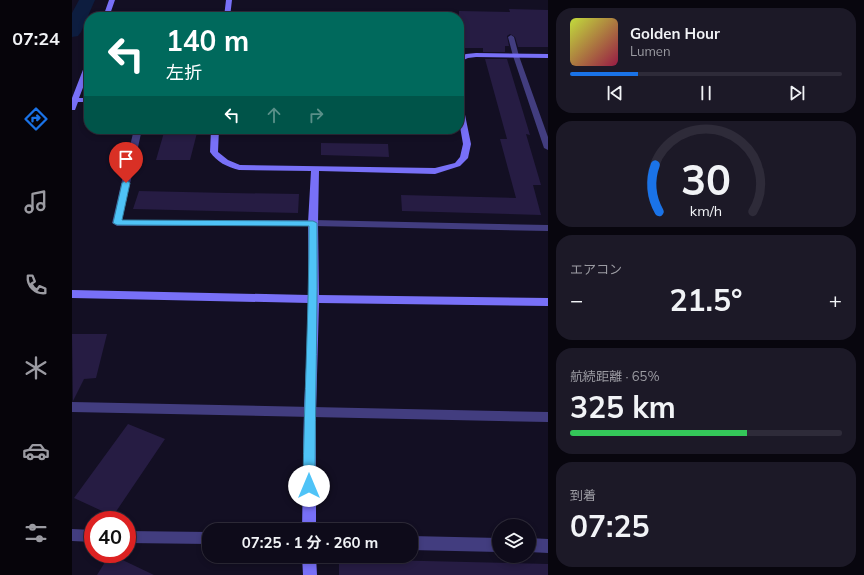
<!DOCTYPE html>
<html lang="ja">
<head>
<meta charset="utf-8">
<style>
  :root { --surface:#0e0b1a; --page:#1c1927; --text:#f1f3f6; --muted:#9b9ba2; --line:#2e2b39; --accent:#1a73e8 }
  body { margin:0; font-family:Mulish,"Noto Sans JP",sans-serif; background:var(--page); color:var(--text); height:100vh; display:flex; flex-direction:column; font-size:15px; white-space:nowrap }
  * { box-sizing:border-box; margin:0 }
  p { font-size:13px; color:var(--muted) }
  .icon { flex:none; width:22px; height:22px; fill:none; stroke:currentColor; stroke-width:2; stroke-linecap:round; stroke-linejoin:round }
  .map { position:relative; flex:1; overflow:hidden }
  .drawer { display:flex; flex-direction:column; gap:8px; padding:8px; background:#08060e; width:316px }
  .drawer>* { flex:none }
  .guide { position:absolute; left:12px; top:12px; width:380px; height:122px; border-radius:16px; box-shadow:0 2px 6px #0003,0 0 0 1px var(--line); background:#00695c; color:#fff; overflow:hidden }
  .buttons { position:absolute; left:420px; top:519px; display:grid; gap:8px }
  .buttons a { display:grid; place-items:center; width:44px; height:44px; border-radius:50%; background:var(--surface); box-shadow:0 2px 6px #0003,0 0 0 1px var(--line); font-size:20px }
  .speed { position:absolute; left:12px; top:511px; display:flex; gap:8px; font-size:20px; font-weight:700; text-align:center }
  .speed>* { display:grid; place-content:center; width:52px; height:52px; border-radius:50%; background:var(--surface); box-shadow:0 2px 6px #0003,0 0 0 1px var(--line); line-height:1 }
  .speed .limit { border:6px solid #d22; background:#fff; color:#111 }
  .pin { position:absolute; display:grid; place-items:center; width:34px; height:34px; color:#fff; margin:-41px -17px; border-radius:50% 50% 50% 0; rotate:-45deg; box-shadow:0 0 4px #0007 }
  .pin .icon { rotate:45deg }
  .me { position:absolute; width:44px; margin:-22px; rotate:0deg; stroke-linejoin:round; filter:drop-shadow(0 0 3px #0008) }
  .turn { display:flex; align-items:center; gap:14px; height:84px; padding:0 16px; font-size:18px }
  .turn .icon { width:52px; height:52px; stroke-width:2.5 }
  .turn b { display:block; font-size:28px; line-height:34px }
  .lanes { display:flex; align-items:center; height:38px; padding:0 16px; background:#0003; justify-content:center; gap:20px; direction:ltr }
  .lanes .off { opacity:.35 }
  .big { font-size:30px; font-weight:700; line-height:1.1 }
  .drawer .tile { flex:1; display:flex; flex-direction:column; justify-content:center; gap:6px; min-width:0; padding:0 14px; border-radius:16px; background:var(--page) }
  .drawer .dial { align-items:center; gap:0 }
  .dial svg { height:104px; overflow:visible; fill:none; stroke:var(--line); stroke-width:7; stroke-linecap:round; text-anchor:middle }
  .dial text { fill:var(--text); stroke:none }
  .song { display:flex; align-items:center; gap:12px }
  .cover { width:48px; height:48px; border-radius:6px; background:linear-gradient(135deg,hsl(70 70% 55%),hsl(340 70% 35%)) }
  .played { height:4px; border-radius:2px; background:linear-gradient(90deg,var(--accent) 25%,var(--line) 25%) }
  .keys { display:flex; justify-content:space-around; direction:ltr }
  .heat { display:flex; justify-content:space-between; align-items:center; font-size:22px; direction:ltr }
  .charge { height:6px; border-radius:3px; background:linear-gradient(90deg,#34c759 65%,var(--line) 0) }
  .trip { position:absolute; left:130px; top:523px; width:216px; height:40px; border-radius:16px; background:var(--surface); box-shadow:0 2px 6px #0003,0 0 0 1px var(--line); font-weight:700; line-height:40px; text-align:center }
  main { display:flex; flex:1; min-height:0 }
  .dock { display:flex; flex-direction:column; width:72px; justify-content:space-around; align-items:center; background:#06040a; color:var(--muted) }
  .dock .icon { width:28px; height:28px }
  .dock .selected { color:var(--accent) }
  .dock b { font-size:18px; color:var(--text) }
  .map>svg:first-child { display:block }
  .lines { fill:none; stroke-linecap:round; stroke-linejoin:round }
  .river { fill:#0d1d3f; fill-rule:evenodd }
  .building { fill:#261c43 }
  .street { fill:#423d7f; fill-rule:evenodd }
  .secondary { fill:#7870f7; fill-rule:evenodd }
  .route { fill:#4fc3f7; stroke:#337fa1 }
</style>
</head>
<body>
<main>
<nav class="dock">
<b>07:24</b>
<svg class="icon selected" aria-label="directions" viewBox="0 0 24 24"><path d="M12 3l9 9-9 9-9-9zM9 14v-3h6M13 9l2 2-2 2"/></svg>
<svg class="icon" aria-label="music" viewBox="0 0 24 24"><path d="M9 18V5l10-2v13"/><circle cx="6" cy="18" r="3"/><circle cx="16" cy="16" r="3"/></svg>
<svg class="icon" aria-label="phone" viewBox="0 0 24 24"><path d="M5 4h4l2 5-3 2q2 4 5 5l2-3 5 2v4C11 20 4 13 5 4z"/></svg>
<svg class="icon" aria-label="climate" viewBox="0 0 24 24"><path d="M12 3v18M4 7l16 10M4 17L20 7"/></svg>
<svg class="icon" aria-label="car" viewBox="0 0 24 24"><path d="M5 17H2v-5l4-1 3-4h7l3 4 3 1v5h-3M9 17h6M6 11h13"/><circle cx="7" cy="17" r="2"/><circle cx="17" cy="17" r="2"/></svg>
<svg class="icon" aria-label="filters" viewBox="0 0 24 24"><path d="M4 7h16M4 17h16"/><circle cx="9" cy="7" r="2"/><circle cx="15" cy="17" r="2"/></svg>
</nav>
<div class="map">
<svg width="476" height="575" viewBox="0 0 476 575">
  <rect width="100%" height="100%" fill="#130f23"/>
  <g class="lines">
    <path class="river" d="M7,0H23L9,32L6,36L0,37V13Z"/>
  </g>
  <path class="building" d="M437,9L476,10V47H446L443,37L438,34L435,36L437,46H433V52H411V48H387V11L438,12Z
    M413,59H435L458,135L454,134L469,185H461L469,215L330,211L329,195L444,198L428,139H435Z
    M93,129H126L118,160H84Z
    M249,143L316,144L317,157L249,155Z
    M67,191L156,193L227,194L226,213L61,209Z
    M0,334H35L24,378L12,379L1,401Z
    M56,424L93,439L41,516L2,498Z
    M38,554L82,575H25Z
    M267,559L476,564V575H267Z"/>
  <g class="lines">
    <path class="street" d="M439,35L442,37L447,56L476,137V150L472,148L441,56L436,37Z
      M62,129H70L50,220H241L476,225V231L241,226H45L40,223Z
      M0,402L476,412V422L0,412Z
      M0,529L21,530V542L0,541Z
      M55,531L137,532V544L55,543Z
      M339,536L427,538V552L339,550Z
      M457,538L476,539V553L457,552Z"/>
    <path class="secondary" d="M37,0H43L37,17H31Z
      M154,0H160L158,17H152Z
      M404,53L476,54V58L404,57L396,58L387,62V57L394,54Z
      M17,60V72L7,98H17V102H6L3,110H0V98L14,62Z
      M387,103L391,105L399,144L396,158L388,166L363,174L247,171L246,223L247,295L476,298V306L247,303L244,411V530H230L232,411L237,303L0,298V290L237,295L236,223L239,171L167,170C155,167 145,162 138,152L139,129H147L146,152L156,160L168,165L363,168L383,163L388,157L391,144L387,121Z
      M230,556H244L245,575H231Z"/>
  </g>
  <path class="route" d="M54,180L58,183L50,220L241,221L245,223C246,311 243,398 243,486L241,489L237,491L233,489L231,486C232,399 237,313 237,226L45,225L41,223L50,183Z"/>
</svg>
<div class="buttons">
<a><svg class="icon" aria-label="layers" viewBox="0 0 24 24"><path d="M12 4l9 5-9 5-9-5zM3 14l9 5 9-5"/></svg></a>
</div>
<div class="speed"><div class="limit">40</div></div>
<div class="pin" style="left:54px;top:183px;background:#d93025"><svg class="icon" aria-label="arrive" viewBox="0 0 24 24"><path d="M6 21V4h12l-3 4 3 4H6"/></svg></div>
<svg class="me" style="left:237px;top:486px" viewBox="-20 -20 40 40"><circle r="19" fill="#fff"/><path d="M0-13L10 11 0 6-10 11z" fill="#4fc3f7"/></svg>
<div class="trip">07:25 · 1 分 · 260 m</div>
<div class="guide">
<div class="turn"><svg class="icon" aria-label="left" viewBox="0 0 24 24"><path d="M17 20v-9H6M10 6l-5 5 5 5"/></svg><div><b>140 m</b>左折</div></div>
<div class="lanes"><svg class="icon" aria-label="left" viewBox="0 0 24 24"><path d="M17 20v-9H6M10 6l-5 5 5 5"/></svg><svg class="icon off" aria-label="ahead" viewBox="0 0 24 24"><path d="M12 20V5M6 11l6-6 6 6"/></svg><svg class="icon off" aria-label="right" viewBox="0 0 24 24"><path d="M7 20v-9h11M14 6l5 5-5 5"/></svg></div>
</div>
</div>
<section class="drawer">
<div class="tile">
<div class="song"><i class="cover"></i><div><b>Golden Hour</b><p>Lumen</p></div></div>
<div class="played"></div>
<div class="keys"><svg class="icon" aria-label="previous" viewBox="0 0 24 24"><path d="M18 5L8 12l10 7zM5 5v14"/></svg><svg class="icon" aria-label="pause" viewBox="0 0 24 24"><path d="M8 5v14M16 5v14"/></svg><svg class="icon" aria-label="next" viewBox="0 0 24 24"><path d="M6 5l10 7-10 7zM19 5v14"/></svg></div>
</div>
<div class="tile dial"><svg viewBox="0 0 100 80">
<path d="M14 69A42 42 0 1 1 86 69"/>
<path d="M14 69A42 42 0 0 1 11 33" stroke="#1a73e8"/>
<text x="50" y="56" font-size="32" font-weight="700">30</text>
<text x="50" y="72" font-size="11">km/h</text>
</svg></div>
<div class="tile"><p>エアコン</p>
<div class="heat"><a>−</a><b class="big">21.5°</b><a>+</a></div>
</div>
<div class="tile"><p>航続距離 · 65%</p><b class="big">325 km</b><div class="charge"></div></div>
<div class="tile"><p>到着</p><b class="big">07:25</b></div>
</section>
</main>
</body>
</html>
